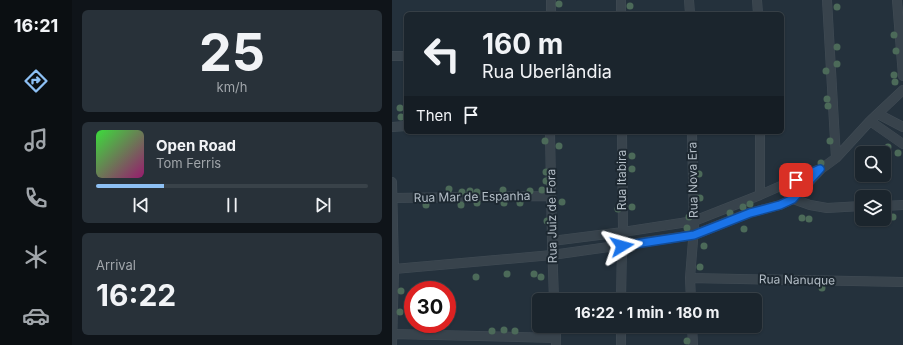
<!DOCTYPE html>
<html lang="en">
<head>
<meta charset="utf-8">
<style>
  :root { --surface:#1b252d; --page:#283139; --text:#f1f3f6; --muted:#a0a5aa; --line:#394249; --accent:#8dc0f4 }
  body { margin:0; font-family:Inter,sans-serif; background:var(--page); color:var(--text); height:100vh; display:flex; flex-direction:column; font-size:15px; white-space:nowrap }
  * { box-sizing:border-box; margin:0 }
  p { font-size:13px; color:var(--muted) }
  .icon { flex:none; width:22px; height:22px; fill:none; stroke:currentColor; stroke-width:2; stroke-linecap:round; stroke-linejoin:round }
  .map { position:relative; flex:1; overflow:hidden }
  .panel { display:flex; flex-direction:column; gap:10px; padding:10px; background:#0f1419; width:320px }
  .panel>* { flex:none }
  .top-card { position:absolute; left:12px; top:12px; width:380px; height:122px; border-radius:6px; box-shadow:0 1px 3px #0004,0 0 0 1px var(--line); background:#1b252d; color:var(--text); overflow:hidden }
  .buttons { position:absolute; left:463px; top:146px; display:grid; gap:8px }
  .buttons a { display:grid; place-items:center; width:36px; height:36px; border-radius:6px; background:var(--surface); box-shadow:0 1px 3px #0004,0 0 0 1px var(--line); font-size:20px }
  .speed { position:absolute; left:12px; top:281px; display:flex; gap:8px; font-size:20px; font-weight:700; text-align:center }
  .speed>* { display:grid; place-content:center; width:52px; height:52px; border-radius:50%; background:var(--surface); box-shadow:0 1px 3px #0004,0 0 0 1px var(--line); line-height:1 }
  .speed .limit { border:6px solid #d22; background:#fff; color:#111 }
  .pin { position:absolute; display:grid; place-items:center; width:34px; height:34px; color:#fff; margin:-17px; border-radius:8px; box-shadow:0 2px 6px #0006 }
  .me { position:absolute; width:44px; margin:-22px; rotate:82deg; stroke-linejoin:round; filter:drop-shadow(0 0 3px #0008) }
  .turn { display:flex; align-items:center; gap:14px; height:84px; padding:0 12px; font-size:18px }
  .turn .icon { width:52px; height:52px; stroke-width:2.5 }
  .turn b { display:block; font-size:28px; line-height:34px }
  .then { display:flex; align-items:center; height:38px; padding:0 12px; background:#0003; gap:8px; font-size:15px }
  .big { font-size:30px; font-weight:700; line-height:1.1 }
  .panel .card { flex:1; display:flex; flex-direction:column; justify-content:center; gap:6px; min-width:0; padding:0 14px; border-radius:6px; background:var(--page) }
  .panel .dial { align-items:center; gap:0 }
  .dial b { font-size:52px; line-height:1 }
  .song { display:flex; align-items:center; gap:12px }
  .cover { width:48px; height:48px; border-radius:6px; background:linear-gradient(135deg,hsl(120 70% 55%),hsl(320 70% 35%)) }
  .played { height:4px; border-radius:2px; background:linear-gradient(90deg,var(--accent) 25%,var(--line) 25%) }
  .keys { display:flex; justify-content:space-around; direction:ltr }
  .trip { position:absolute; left:140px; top:293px; width:230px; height:40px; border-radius:6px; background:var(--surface); box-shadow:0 1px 3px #0004,0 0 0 1px var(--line); font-weight:700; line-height:40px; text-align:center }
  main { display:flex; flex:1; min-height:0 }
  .tabs { display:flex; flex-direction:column; width:72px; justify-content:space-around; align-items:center; background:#0b0f12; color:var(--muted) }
  .tabs .icon { width:28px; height:28px }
  .tabs .active { color:var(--accent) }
  .tabs b { font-size:18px; color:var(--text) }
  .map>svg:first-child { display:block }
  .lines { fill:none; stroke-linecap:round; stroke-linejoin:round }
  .street-casing { stroke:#414c55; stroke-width:10 }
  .street { stroke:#38434c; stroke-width:9 }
  .tree { fill:#4c6a59 }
  .route-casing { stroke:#114b97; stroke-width:10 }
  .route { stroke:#1a73e8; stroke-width:7 }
  .labels { text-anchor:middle; stroke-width:4; stroke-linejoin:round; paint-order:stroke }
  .street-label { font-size:12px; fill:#b4bec7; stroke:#1d2831 }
</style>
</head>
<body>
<main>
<nav class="tabs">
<b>16:21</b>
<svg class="icon active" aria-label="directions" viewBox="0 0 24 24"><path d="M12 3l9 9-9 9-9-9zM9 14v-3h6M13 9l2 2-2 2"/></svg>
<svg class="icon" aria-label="music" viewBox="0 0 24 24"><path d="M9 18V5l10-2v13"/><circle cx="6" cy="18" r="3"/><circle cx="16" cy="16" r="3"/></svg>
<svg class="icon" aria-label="phone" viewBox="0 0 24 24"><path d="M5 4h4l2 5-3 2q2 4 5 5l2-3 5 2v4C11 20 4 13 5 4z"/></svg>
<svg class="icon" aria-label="climate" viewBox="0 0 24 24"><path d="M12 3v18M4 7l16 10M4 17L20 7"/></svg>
<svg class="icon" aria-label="car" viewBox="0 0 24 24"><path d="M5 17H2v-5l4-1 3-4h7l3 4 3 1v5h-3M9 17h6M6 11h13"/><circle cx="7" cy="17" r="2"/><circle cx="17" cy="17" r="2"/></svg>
</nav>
<section class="panel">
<div class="card dial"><b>25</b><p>km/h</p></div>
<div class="card">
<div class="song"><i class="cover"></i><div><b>Open Road</b><p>Tom Ferris</p></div></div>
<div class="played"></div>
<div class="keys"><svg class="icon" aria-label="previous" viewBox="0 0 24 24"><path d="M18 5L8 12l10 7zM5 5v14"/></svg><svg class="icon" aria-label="pause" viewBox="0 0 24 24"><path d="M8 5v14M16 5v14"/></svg><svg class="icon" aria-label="next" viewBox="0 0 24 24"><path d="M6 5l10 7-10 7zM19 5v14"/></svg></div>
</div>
<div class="card"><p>Arrival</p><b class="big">16:22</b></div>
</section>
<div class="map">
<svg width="511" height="345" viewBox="0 0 511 345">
  <rect width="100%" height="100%" fill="#24313c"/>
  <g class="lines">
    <defs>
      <path id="street" d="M229,0V14
        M297,0L298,14
        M365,0L366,14
        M435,0L444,158
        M505,0L511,76
        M159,14V0
        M0,56H14
        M486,114L511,127
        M478,121L511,144
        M0,127L14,126
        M158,132L160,241L162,300
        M368,132V195
        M0,182L2,269L0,345
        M0,198L159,196
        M401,199L418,205L435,208L470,206
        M492,206L511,205
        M160,241L231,232L302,221L368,195L425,170
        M2,269L160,255L302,235L357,213L388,205L401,199L429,169L444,158L478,121L511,90
        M298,278L511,282
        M229,300L230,246L231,232L230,132
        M299,300L298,278L302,228L300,132
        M164,326V345
        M300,326L301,345
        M1,334L164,338
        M229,345V326"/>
    </defs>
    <use href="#street" class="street-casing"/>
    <use href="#street" class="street"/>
  </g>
  <g class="tree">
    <circle cx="167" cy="4" r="3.5"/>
    <circle cx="238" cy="6" r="3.5"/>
    <circle cx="445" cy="7" r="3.5"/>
    <circle cx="502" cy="35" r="3.5"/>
    <circle cx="445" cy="47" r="3.5"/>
    <circle cx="504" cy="51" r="3.5"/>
    <circle cx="445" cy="64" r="3.5"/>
    <circle cx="434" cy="71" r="3.5"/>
    <circle cx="502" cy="75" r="3.5"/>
    <circle cx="503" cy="82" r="3.5"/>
    <circle cx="435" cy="99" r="3.5"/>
    <circle cx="436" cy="106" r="3.5"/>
    <circle cx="8" cy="108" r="3.5"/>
    <circle cx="9" cy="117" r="3.5"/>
    <circle cx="153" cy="141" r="3.5"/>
    <circle cx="438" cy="141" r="3.5"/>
    <circle cx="167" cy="146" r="3.5"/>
    <circle cx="496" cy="147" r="3.5"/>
    <circle cx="506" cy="153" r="3.5"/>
    <circle cx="240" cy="156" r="3.5"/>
    <circle cx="429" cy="163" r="3.5"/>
    <circle cx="240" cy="169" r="3.5"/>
    <circle cx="154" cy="172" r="3.5"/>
    <circle cx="307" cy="174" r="3.5"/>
    <circle cx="154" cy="181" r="3.5"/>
    <circle cx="57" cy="189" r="3.5"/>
    <circle cx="111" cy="190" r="3.5"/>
    <circle cx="150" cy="190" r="3.5"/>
    <circle cx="78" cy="191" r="3.5"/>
    <circle cx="138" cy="191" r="3.5"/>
    <circle cx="70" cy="192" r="3.5"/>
    <circle cx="85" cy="192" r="3.5"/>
    <circle cx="391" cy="192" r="3.5"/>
    <circle cx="308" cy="198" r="3.5"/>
    <circle cx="170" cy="202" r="3.5"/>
    <circle cx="85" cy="203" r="3.5"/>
    <circle cx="112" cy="203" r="3.5"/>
    <circle cx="128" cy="203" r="3.5"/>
    <circle cx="358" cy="204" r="3.5"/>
    <circle cx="34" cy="205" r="3.5"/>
    <circle cx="69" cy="205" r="3.5"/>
    <circle cx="240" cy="207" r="3.5"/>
    <circle cx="351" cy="207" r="3.5"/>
    <circle cx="226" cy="209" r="3.5"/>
    <circle cx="338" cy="213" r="3.5"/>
    <circle cx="297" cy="217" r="3.5"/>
    <circle cx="501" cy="217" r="3.5"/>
    <circle cx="410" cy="218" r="3.5"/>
    <circle cx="417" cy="219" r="3.5"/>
    <circle cx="155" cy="221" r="3.5"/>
    <circle cx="295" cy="228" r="3.5"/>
    <circle cx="352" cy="229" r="3.5"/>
    <circle cx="312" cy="246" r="3.5"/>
    <circle cx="308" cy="267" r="3.5"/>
    <circle cx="115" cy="274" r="3.5"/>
    <circle cx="142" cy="274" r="3.5"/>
    <circle cx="84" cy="277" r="3.5"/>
    <circle cx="149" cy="277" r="3.5"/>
    <circle cx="430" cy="288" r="3.5"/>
    <circle cx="9" cy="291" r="3.5"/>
    <circle cx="8" cy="312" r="3.5"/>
    <circle cx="112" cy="330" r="3.5"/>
    <circle cx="100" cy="331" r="3.5"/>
    <circle cx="123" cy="331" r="3.5"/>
    <circle cx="295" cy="341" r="3.5"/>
  </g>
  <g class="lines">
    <defs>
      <path id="route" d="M230,246L302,235L358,213L388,205L401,199L428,169L404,180"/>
    </defs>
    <use href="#route" class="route-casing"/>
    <use href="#route" class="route"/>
  </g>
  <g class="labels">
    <g class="street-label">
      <text transform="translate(230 180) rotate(-90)" y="4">Rua Itabira</text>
      <text transform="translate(301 180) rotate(-91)" y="4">Rua Nova Era</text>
      <text transform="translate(80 197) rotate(-1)" y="4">Rua Mar de Espanha</text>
      <text transform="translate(160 216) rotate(-91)" y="4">Rua Juiz de Fora</text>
      <text transform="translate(405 280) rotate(1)" y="4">Rua Nanuque</text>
    </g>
  </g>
</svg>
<div class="buttons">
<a><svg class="icon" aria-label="search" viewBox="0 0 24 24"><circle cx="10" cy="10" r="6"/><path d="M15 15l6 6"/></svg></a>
<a><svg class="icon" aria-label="layers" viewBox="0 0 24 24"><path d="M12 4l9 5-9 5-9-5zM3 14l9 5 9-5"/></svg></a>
</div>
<div class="speed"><div class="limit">30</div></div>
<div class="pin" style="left:404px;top:180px;background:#d93025"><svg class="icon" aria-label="arrive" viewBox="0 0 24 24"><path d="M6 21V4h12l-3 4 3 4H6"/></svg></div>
<svg class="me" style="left:230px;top:246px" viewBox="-20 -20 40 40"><path d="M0-17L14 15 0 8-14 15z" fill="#1a73e8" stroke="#fff" stroke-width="4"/></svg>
<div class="trip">16:22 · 1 min · 180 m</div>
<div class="top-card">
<div class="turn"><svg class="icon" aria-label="left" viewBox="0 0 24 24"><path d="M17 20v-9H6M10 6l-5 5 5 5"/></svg><div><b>160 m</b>Rua Uberlândia</div></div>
<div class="then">Then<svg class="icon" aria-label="arrive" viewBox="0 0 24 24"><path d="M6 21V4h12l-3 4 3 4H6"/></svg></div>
</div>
</div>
</main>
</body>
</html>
